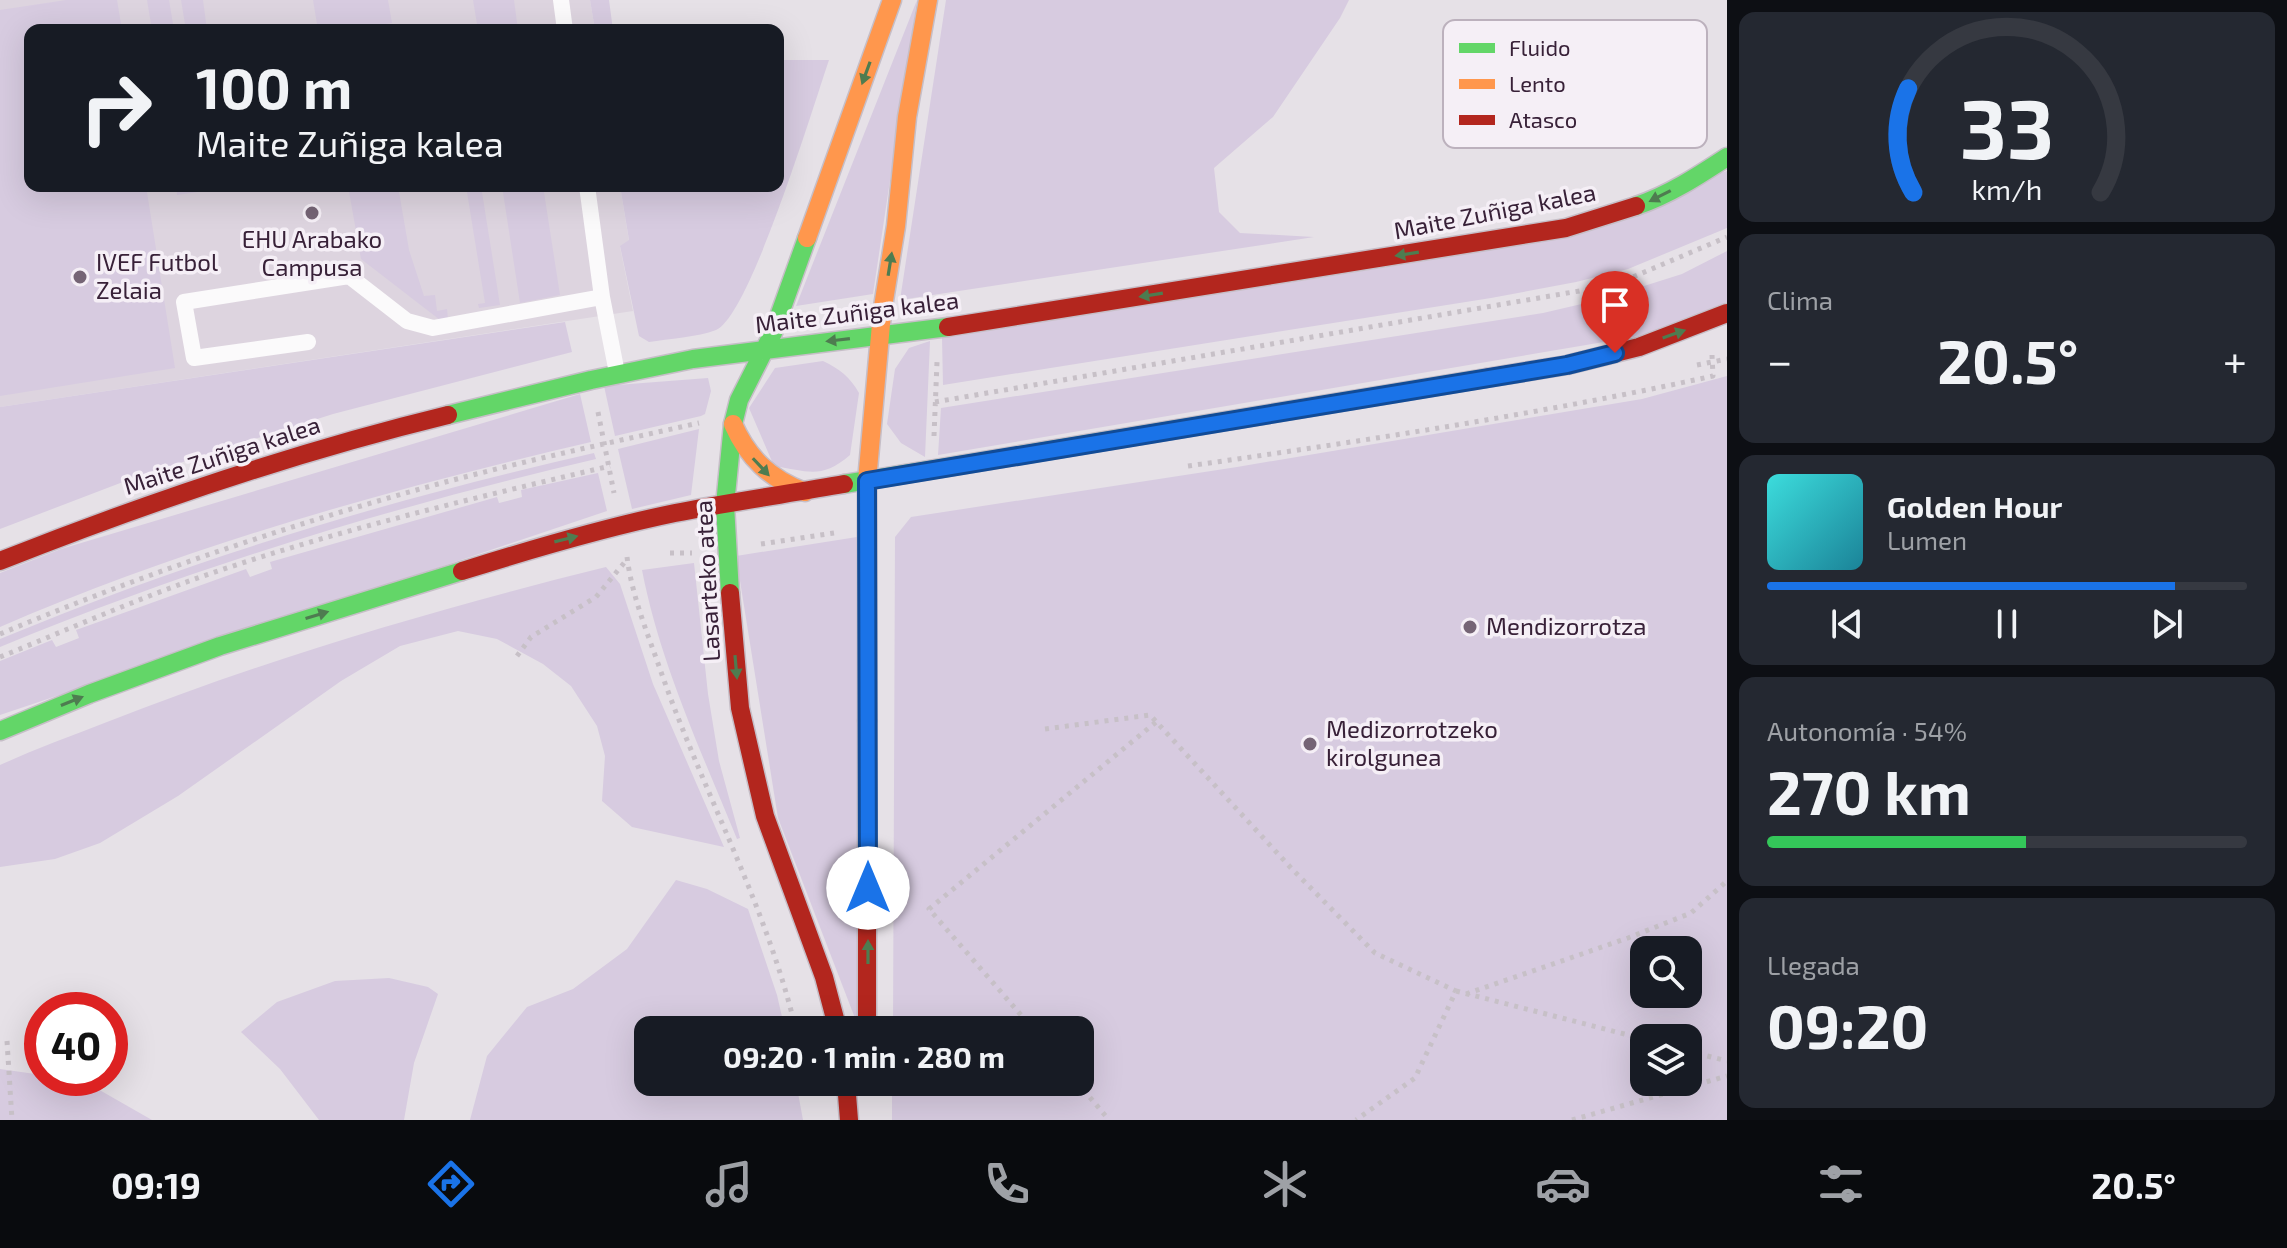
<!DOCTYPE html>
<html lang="es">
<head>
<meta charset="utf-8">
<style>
  :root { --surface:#171b24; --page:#242831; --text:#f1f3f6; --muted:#9ea1a6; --line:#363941; --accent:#1a73e8 }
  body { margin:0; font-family:"Exo 2",sans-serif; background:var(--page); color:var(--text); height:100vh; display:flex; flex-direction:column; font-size:30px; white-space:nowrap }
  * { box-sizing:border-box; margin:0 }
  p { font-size:26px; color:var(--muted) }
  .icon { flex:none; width:44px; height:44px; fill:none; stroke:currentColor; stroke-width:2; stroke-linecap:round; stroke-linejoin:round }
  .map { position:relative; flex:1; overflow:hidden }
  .drawer { display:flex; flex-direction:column; gap:12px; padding:12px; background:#0d0f14; width:560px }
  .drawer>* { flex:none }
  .hud { position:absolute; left:24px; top:24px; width:760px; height:168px; border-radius:16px; box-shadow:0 8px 32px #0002; background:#171b24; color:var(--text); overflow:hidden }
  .controls { position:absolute; left:1630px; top:936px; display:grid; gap:16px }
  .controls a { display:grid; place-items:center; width:72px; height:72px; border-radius:16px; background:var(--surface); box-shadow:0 8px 32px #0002; font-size:40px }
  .speed { position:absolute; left:24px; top:992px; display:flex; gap:16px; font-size:40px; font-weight:700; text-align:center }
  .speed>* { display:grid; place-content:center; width:104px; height:104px; border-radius:50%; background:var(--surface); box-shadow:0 8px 32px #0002; line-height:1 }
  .speed .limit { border:12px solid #d22; background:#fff; color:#111 }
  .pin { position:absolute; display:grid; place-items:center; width:68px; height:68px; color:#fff; margin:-82px -34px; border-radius:50% 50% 50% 0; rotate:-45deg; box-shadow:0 0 8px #0007 }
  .pin .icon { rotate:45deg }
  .me { position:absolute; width:88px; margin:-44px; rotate:0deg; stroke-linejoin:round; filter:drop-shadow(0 0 6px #0008) }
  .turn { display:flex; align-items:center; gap:28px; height:168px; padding:0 40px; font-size:36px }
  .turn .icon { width:104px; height:104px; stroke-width:2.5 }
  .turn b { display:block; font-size:56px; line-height:68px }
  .big { font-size:60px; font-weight:700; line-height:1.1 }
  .drawer .tile { flex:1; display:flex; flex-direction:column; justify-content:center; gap:12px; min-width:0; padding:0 28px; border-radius:16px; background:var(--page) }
  .drawer .dial { align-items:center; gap:0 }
  .dial svg { height:208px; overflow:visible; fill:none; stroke:var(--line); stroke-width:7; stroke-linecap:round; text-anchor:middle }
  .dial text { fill:var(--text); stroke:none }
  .song { display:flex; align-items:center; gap:24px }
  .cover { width:96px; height:96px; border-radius:12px; background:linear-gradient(135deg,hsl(180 70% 55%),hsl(190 70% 35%)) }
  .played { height:8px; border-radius:4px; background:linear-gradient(90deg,var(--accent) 85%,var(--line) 85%) }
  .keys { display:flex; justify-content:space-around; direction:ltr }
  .heat { display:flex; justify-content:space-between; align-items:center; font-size:44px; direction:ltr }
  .charge { height:12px; border-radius:6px; background:linear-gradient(90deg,#34c759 54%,var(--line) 0) }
  .trip { position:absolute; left:634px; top:1016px; width:460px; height:80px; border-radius:16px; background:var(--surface); box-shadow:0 8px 32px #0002; font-weight:700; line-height:80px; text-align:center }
  .dock { display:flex; height:128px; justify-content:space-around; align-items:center; background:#090b0e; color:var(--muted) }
  .dock .icon { width:56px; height:56px }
  .dock .active { color:var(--accent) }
  .dock b { font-size:36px; color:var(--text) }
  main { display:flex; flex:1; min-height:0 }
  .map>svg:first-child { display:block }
  .built { fill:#ddd4df }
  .green { fill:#d7cbe0; fill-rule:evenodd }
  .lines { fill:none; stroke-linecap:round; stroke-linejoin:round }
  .fast-casing { stroke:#c6bec7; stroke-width:21 }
  .slow-casing { stroke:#c6bec7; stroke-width:21 }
  .jam-casing { stroke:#c6bec7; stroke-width:21 }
  .path { stroke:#c7c0c7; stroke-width:5; stroke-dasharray:4 6; stroke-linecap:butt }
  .lane { stroke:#fbfafb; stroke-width:16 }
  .fast { stroke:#63d668; stroke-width:18 }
  .slow { stroke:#ff974d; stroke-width:18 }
  .jam { stroke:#b3261e; stroke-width:18 }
  .oneway { fill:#4e7c50 }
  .route-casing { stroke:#114b97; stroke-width:20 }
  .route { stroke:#1a73e8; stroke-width:14 }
  .poi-dot { fill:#756475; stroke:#f5eff6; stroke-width:3 }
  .labels { text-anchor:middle; stroke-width:7; stroke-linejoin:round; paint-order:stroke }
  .street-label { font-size:24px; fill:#382138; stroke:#f5eff6 }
  .poi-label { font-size:24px; fill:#382138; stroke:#f5eff6; text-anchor:start }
  .key { fill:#f5eff6; stroke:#bcb1bd; stroke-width:2 }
  .key-label { font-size:22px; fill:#382138 }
</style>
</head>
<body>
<main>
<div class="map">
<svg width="1727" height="1120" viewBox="0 0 1727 1120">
  <rect width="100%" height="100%" fill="#e6e1e7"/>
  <path class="built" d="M0,0H590L595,30H30V186H620L629,241L620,247L633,311L0,407Z"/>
  <path class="green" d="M66,0H117L122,30H30V186H146L175,368L0,396V10Z
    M147,0H169L174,30H152Z
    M181,0H203L207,30H186Z
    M313,0H388L392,23L347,30H318Z
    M473,0H514L518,30H478Z
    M590,0H609L613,30H595Z
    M917,0L873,294L796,306Z
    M946,0H1349L1340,18L1273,117L1214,168L1219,212L1240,233L1314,237L900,300Z
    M778,60H829C814,104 750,316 716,330C698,337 668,339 649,342L639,336L620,246L629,240L620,186H778Z
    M1727,171V228L1628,269L1576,282L1491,298L943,385L942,338L1431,260Z
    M176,186H242L177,195Z
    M348,186H398L409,250L424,296L435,295L437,311L447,309L448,319L440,320L361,259Z
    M466,186H481L500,305L479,308L478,304L485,303Z
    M502,186H543L560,295L520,303Z
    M1727,251V302L1645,335L938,455L941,408L1543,313L1603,299L1682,274Z
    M565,322L572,352L333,414L136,477L0,529V407Z
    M930,341L925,457L901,443L887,424L895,369L909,348Z
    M823,361C840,369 850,377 859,393L850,455C821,480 808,471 774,466L749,408L775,368Z
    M1727,376V1120H892V1082H1080V1030H893L895,537L911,517L1237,467L1642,399ZM1644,950H1688V994H1644ZM1644,1038H1688V1082H1644Z
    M708,378L711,391L705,414L701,416L615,436L604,386Z
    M580,394L591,442C390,489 190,545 0,627V573L61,549Z
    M699,429L691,495L632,509L618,449Z
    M594,453L596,459C392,507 193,567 0,647V639C192,559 391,499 594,453Z
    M598,473L607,511L0,715V661L52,640L56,647L79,638L76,630L246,569L250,577L272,569L270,562L497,497L499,503L522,497L521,490Z
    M857,537L858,1026L778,818L736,556Z
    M694,563L708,694L719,761L740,838L737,839C701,751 660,663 642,570Z
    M606,567L620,584L653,684L724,847L632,827L602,801L605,756L597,726L571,686L543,664L497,639L458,631L400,646L341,681L178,796L100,843L55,859L0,867V765C35,749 71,736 107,722C270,658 436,609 606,567Z
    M676,880L707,889L748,909L777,995L785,1030H648V1082H796L803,1120H470L487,1056L527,1007L573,989L627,949Z
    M389,978L428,987L438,994L414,1063L404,1120H319L280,1069L241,1032L277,1002L335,981Z
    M0,1069L42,1075V1078L82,1080L152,1120H0Z"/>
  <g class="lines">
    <defs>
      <path id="fast" d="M1636,206C1669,195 1698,176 1727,157
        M448,415L591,380L693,359L948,327
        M844,484L1486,378
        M730,593L725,505L733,424L739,400L773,333L807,238
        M0,731L89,694L220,646L462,571"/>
      <path id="slow" d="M807,238L892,0
        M733,424C748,458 770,479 805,492
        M867,721V481L882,313L896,226L907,117L928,0"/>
      <path id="jam" d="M948,327L1566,228L1636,206
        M1486,378L1567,365L1639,347L1727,313
        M0,561C146,503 296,452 448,415
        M462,571C532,549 602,528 675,513C731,502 787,494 844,484
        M730,593L740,708L765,816L824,977L838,1030
        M867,721V1030
        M846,1082L849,1120"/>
    </defs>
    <use href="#fast" class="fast-casing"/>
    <use href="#slow" class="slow-casing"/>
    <use href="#jam" class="jam-casing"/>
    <path class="path" d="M1697,365L1727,359
      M935,402L1614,285L1727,237
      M598,412L614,493
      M934,436L937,362
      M1188,466C1364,441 1539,414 1713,376L1712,355
      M761,544L834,533
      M670,553H692
      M627,557C632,596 647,632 660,669C702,790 766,904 796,1030
      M0,634C143,574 289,525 438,484C524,461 612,442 699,423
      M517,656L531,637L596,597L624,563
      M0,657C64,631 128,603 192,580C328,532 470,499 610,466
      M1045,729L1150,715L1292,869L1375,953L1456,991L1415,1078L1356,1120
      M1456,991L1644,1039
      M1466,994L1628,938L1691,913L1727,881
      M1034,1030L929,909L1156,722
      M7,1041L12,1120
      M1688,1051L1727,1061
      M1077,1082L1109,1120
      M1572,1120L1727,1076"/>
    <path class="lane" d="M561,0L565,30
      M587,186L602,297L617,373
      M308,342L194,358L184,302L349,276L407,321L433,328L602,297"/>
    <use href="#fast" class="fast"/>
    <use href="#slow" class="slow"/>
    <use href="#jam" class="jam"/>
  </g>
  <defs><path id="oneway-solid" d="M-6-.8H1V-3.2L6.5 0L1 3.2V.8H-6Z" transform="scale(2)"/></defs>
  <g class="oneway">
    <use href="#oneway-solid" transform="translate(866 73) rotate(110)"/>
    <use href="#oneway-solid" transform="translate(1660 196) rotate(153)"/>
    <use href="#oneway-solid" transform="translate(1407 254) rotate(171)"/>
    <use href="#oneway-solid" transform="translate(890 264) rotate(-81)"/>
    <use href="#oneway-solid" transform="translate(1151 295) rotate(171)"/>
    <use href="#oneway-solid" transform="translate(1674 334) rotate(-19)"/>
    <use href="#oneway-solid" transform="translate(838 340) rotate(173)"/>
    <use href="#oneway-solid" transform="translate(761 467) rotate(47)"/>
    <use href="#oneway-solid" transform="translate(566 539) rotate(-14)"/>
    <use href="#oneway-solid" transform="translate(317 615) rotate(-17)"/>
    <use href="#oneway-solid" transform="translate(736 667) rotate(85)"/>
    <use href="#oneway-solid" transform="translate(72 701) rotate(-22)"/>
    <use href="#oneway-solid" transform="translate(868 952) rotate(-90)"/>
  </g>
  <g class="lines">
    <defs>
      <path id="route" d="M868,888L867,481L1567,365L1615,353"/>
    </defs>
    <use href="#route" class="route-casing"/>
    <use href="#route" class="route"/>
  </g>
  <g class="poi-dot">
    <circle cx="312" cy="213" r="8"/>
    <circle cx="80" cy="277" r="8"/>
    <circle cx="1470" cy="627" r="8"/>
    <circle cx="1310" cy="744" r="8"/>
  </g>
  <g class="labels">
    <g class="street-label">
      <text transform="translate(1495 212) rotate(-11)" y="8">Maite Zuñiga kalea</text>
      <text transform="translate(857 313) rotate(-7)" y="8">Maite Zuñiga kalea</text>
      <text transform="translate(222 456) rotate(-18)" y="8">Maite Zuñiga kalea</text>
      <text transform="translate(708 581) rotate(-93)" y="8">Lasarteko atea</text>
    </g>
    <g class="poi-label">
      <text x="312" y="248" text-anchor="middle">EHU Arabako<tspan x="312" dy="28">Campusa</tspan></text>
      <text x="96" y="271">IVEF Futbol<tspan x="96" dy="28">Zelaia</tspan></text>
      <text x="1486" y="635">Mendizorrotza</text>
      <text x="1326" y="738">Medizorrotzeko<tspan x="1326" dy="28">kirolgunea</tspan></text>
    </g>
  </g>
  <rect x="1443" y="20" width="264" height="128" rx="12" class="key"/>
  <rect x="1459" y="43" width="36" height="10" fill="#63d668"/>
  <rect x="1459" y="79" width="36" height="10" fill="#ff974d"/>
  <rect x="1459" y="115" width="36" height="10" fill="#b3261e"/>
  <g class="key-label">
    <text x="1509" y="56">Fluido</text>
    <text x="1509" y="92">Lento</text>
    <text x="1509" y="128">Atasco</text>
  </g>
</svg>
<div class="controls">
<a><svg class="icon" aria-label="search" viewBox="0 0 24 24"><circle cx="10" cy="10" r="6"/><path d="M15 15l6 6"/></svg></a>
<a><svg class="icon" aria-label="layers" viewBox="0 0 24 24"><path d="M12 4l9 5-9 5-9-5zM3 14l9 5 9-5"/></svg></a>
</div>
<div class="speed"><div class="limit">40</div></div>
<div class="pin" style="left:1615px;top:353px;background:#d93025"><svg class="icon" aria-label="arrive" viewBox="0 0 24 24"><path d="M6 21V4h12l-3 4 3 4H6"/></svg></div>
<svg class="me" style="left:868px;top:888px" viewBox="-20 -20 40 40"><circle r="19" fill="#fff"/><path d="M0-13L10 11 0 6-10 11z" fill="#1a73e8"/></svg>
<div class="trip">09:20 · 1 min · 280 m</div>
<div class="hud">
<div class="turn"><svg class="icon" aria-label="right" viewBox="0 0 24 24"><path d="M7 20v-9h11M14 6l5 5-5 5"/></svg><div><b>100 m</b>Maite Zuñiga kalea</div></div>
</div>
</div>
<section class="drawer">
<div class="tile dial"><svg viewBox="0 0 100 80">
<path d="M14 69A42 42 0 1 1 86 69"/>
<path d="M14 69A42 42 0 0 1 12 29" stroke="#1a73e8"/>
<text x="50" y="56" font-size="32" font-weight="700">33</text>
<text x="50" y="72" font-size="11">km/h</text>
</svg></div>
<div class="tile"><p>Clima</p>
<div class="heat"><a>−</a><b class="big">20.5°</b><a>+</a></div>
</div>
<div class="tile">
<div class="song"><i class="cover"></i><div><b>Golden Hour</b><p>Lumen</p></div></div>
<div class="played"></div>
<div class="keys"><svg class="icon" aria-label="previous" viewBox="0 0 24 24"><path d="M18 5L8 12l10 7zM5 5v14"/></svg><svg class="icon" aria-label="pause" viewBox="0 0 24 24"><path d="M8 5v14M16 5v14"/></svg><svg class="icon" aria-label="next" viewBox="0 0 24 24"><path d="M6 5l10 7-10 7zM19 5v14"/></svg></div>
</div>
<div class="tile"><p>Autonomía · 54%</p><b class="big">270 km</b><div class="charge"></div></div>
<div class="tile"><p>Llegada</p><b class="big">09:20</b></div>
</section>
</main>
<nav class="dock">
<b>09:19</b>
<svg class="icon active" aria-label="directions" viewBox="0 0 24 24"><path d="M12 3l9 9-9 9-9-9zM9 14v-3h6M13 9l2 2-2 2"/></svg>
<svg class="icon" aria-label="music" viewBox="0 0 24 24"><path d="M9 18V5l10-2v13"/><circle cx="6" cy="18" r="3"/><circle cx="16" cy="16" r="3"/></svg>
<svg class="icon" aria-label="phone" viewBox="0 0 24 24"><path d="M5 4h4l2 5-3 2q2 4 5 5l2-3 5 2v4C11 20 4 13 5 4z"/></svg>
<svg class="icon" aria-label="climate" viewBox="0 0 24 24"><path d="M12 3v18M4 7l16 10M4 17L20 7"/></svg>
<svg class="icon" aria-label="car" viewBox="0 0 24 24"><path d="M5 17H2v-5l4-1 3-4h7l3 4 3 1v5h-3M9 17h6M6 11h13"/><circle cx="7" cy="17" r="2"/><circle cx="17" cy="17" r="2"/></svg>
<svg class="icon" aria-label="filters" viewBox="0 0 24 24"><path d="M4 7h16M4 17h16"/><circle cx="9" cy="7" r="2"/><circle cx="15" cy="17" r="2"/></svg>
<b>20.5°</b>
</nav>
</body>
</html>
